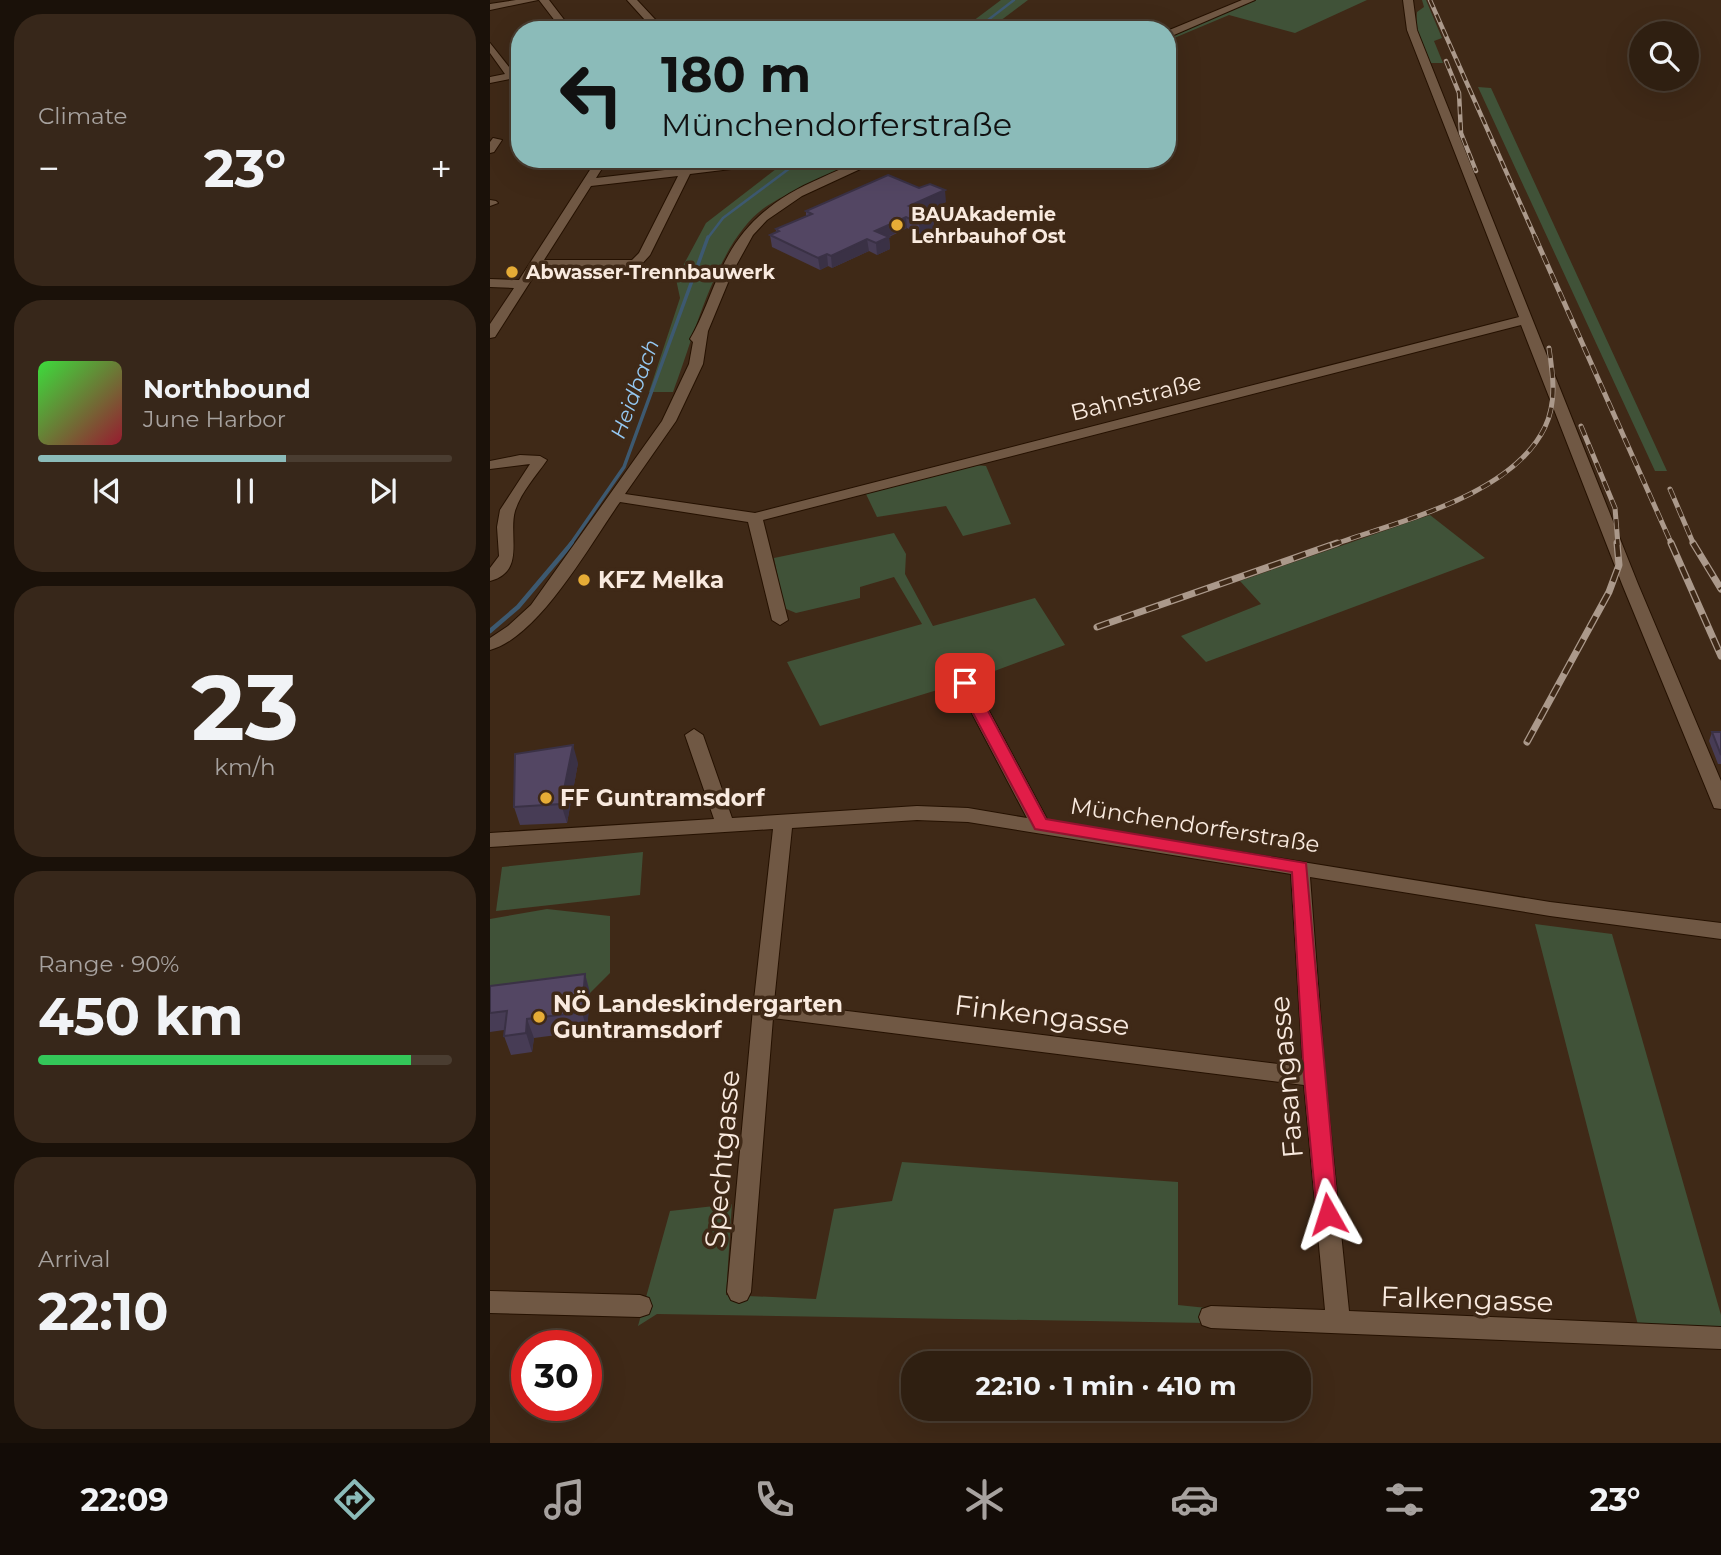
<!DOCTYPE html>
<html lang="en">
<head>
<meta charset="utf-8">
<style>
  :root { --surface:#2f1f11; --page:#37271a; --text:#f1f3f6; --muted:#a7a29f; --line:#4a3d31; --accent:#8bbbb9 }
  body { margin:0; font-family:Montserrat,sans-serif; background:var(--page); color:var(--text); height:100vh; display:flex; flex-direction:column; font-size:26px; white-space:nowrap }
  * { box-sizing:border-box; margin:0 }
  p { font-size:23px; color:var(--muted) }
  .icon { flex:none; width:38px; height:38px; fill:none; stroke:currentColor; stroke-width:2; stroke-linecap:round; stroke-linejoin:round }
  .map { position:relative; flex:1; overflow:hidden }
  .details { display:flex; flex-direction:column; gap:14px; padding:14px; background:#1a1109; width:490px }
  .details>* { flex:none }
  .guide { position:absolute; left:21px; top:21px; width:665px; height:147px; border-radius:28px; box-shadow:0 7px 28px #0002,0 0 0 2px var(--line); background:#8bbbb9; color:#111; overflow:hidden }
  .controls { position:absolute; left:1139px; top:21px; display:grid; gap:14px }
  .controls a { display:grid; place-items:center; width:70px; height:70px; border-radius:50%; background:var(--surface); box-shadow:0 7px 28px #0002,0 0 0 2px var(--line); font-size:35px }
  .speed { position:absolute; left:21px; top:1330px; display:flex; gap:14px; font-size:35px; font-weight:700; text-align:center }
  .speed>* { display:grid; place-content:center; width:91px; height:91px; border-radius:50%; background:var(--surface); box-shadow:0 7px 28px #0002,0 0 0 2px var(--line); line-height:1 }
  .speed .limit { border:10px solid #d22; background:#fff; color:#111 }
  .pin { position:absolute; display:grid; place-items:center; width:60px; height:60px; color:#fff; margin:-30px; border-radius:14px; box-shadow:0 4px 10px #0006 }
  .me { position:absolute; width:77px; margin:-38px; rotate:354deg; stroke-linejoin:round; filter:drop-shadow(0 0 5px #0008) }
  .turn { display:flex; align-items:center; gap:24px; height:147px; padding:0 35px; font-size:32px }
  .turn .icon { width:91px; height:91px; stroke-width:2.5 }
  .turn b { display:block; font-size:49px; line-height:60px }
  .big { font-size:52px; font-weight:700; line-height:1.1 }
  .details .widget { flex:1; display:flex; flex-direction:column; justify-content:center; gap:10px; min-width:0; padding:0 24px; border-radius:28px; background:var(--page) }
  .details .dial { align-items:center; gap:0 }
  .dial b { font-size:91px; line-height:1 }
  .song { display:flex; align-items:center; gap:21px }
  .cover { width:84px; height:84px; border-radius:10px; background:linear-gradient(135deg,hsl(120 70% 55%),hsl(350 70% 35%)) }
  .played { height:7px; border-radius:4px; background:linear-gradient(90deg,var(--accent) 60%,var(--line) 60%) }
  .keys { display:flex; justify-content:space-around; direction:ltr }
  .heat { display:flex; justify-content:space-between; align-items:center; font-size:38px; direction:ltr }
  .charge { height:10px; border-radius:5px; background:linear-gradient(90deg,#34c759 90%,var(--line) 0) }
  .trip { position:absolute; left:411px; top:1351px; width:410px; height:70px; border-radius:28px; background:var(--surface); box-shadow:0 7px 28px #0002,0 0 0 2px var(--line); font-weight:700; line-height:70px; text-align:center }
  .dock { display:flex; height:112px; justify-content:space-around; align-items:center; background:#130c07; color:var(--muted) }
  .dock .icon { width:49px; height:49px }
  .dock .selected { color:var(--accent) }
  .dock b { font-size:32px; color:var(--text) }
  main { display:flex; flex:1; min-height:0 }
  .map>svg:first-child { display:block }
  .green { fill:#405238 }
  .lines { fill:none; stroke-linecap:round; stroke-linejoin:round }
  .stream-far2 { stroke:#3d5970; stroke-width:2.5 }
  .stream-far1 { stroke:#3d5970; stroke-width:3.5 }
  .stream { stroke:#3d5970; stroke-width:4.5 }
  .minor-casing { stroke:#251101; stroke-width:2 }
  .minor { fill:#705844; fill-rule:evenodd }
  .rail-far2-casing { stroke:#ab998b; stroke-width:4.5 }
  .rail-far1-casing { stroke:#ab998b; stroke-width:5 }
  .rail-casing { stroke:#ab998b; stroke-width:7 }
  .rail-far2 { stroke:#3f2917; stroke-width:2.5; stroke-dasharray:8; stroke-linecap:butt }
  .rail-far1 { stroke:#3f2917; stroke-width:3.5; stroke-dasharray:10; stroke-linecap:butt }
  .rail { stroke:#3f2917; stroke-width:4.5; stroke-dasharray:13; stroke-linecap:butt }
  .wall { fill:#473c55 }
  .shaded-wall { fill:#3a3145 }
  .building { fill:#534663; stroke:#3a3145; stroke-width:2 }
  .route { fill:#e11d48; stroke:#92132f; stroke-width:2 }
  .poi-dot { fill:#e6ac36; stroke:#3f2917; stroke-width:2.5 }
  .labels { text-anchor:middle; stroke-width:7; stroke-linejoin:round; paint-order:stroke }
  .far-poi-label { font-size:19px; font-weight:bold; fill:#f9eadf; stroke:#3f2917; text-anchor:start }
  .far-water-label { font-size:21px; font-style:italic; fill:#95c8f2; stroke:#3f2917 }
  .street-label { font-size:23px; fill:#f9eadf; stroke:#3f2917 }
  .poi-label { font-size:23px; font-weight:bold; fill:#f9eadf; stroke:#3f2917; text-anchor:start }
  .near-street-label { font-size:28px; fill:#f9eadf; stroke:#3f2917 }
</style>
</head>
<body>
<main>
<section class="details">
<div class="widget"><p>Climate</p>
<div class="heat"><a>−</a><b class="big">23°</b><a>+</a></div>
</div>
<div class="widget">
<div class="song"><i class="cover"></i><div><b>Northbound</b><p>June Harbor</p></div></div>
<div class="played"></div>
<div class="keys"><svg class="icon" aria-label="previous" viewBox="0 0 24 24"><path d="M18 5L8 12l10 7zM5 5v14"/></svg><svg class="icon" aria-label="pause" viewBox="0 0 24 24"><path d="M8 5v14M16 5v14"/></svg><svg class="icon" aria-label="next" viewBox="0 0 24 24"><path d="M6 5l10 7-10 7zM19 5v14"/></svg></div>
</div>
<div class="widget dial"><b>23</b><p>km/h</p></div>
<div class="widget"><p>Range · 90%</p><b class="big">450 km</b><div class="charge"></div></div>
<div class="widget"><p>Arrival</p><b class="big">22:10</b></div>
</section>
<div class="map">
<svg width="1231" height="1443" viewBox="0 0 1231 1443">
  <rect width="100%" height="100%" fill="#3f2917"/>
  <path class="green" d="M511,0H538L498,30H471Z
    M764,0H877L805,33L739,15L677,41V37Z
    M932,0H936L952,38L944,41L953,63H939L926,28L927,12L934,7Z
    M988,87L1001,88L1177,471H1165Z
    M299,159H381C347,174 308,186 277,206C227,239 204,338 183,392H159L190,298L186,279L216,223Z
    M485,465L496,466L521,524L473,536L456,506L387,517L376,494Z
    M940,515L995,558L716,662L691,636L771,604L750,581Z
    M404,533L416,554L415,574L443,626L545,598L575,645L483,679L330,726L297,662L432,624L404,577L370,587V598L306,613L294,608L284,558Z
    M153,852L150,895L6,911L12,867Z
    M57,909L120,916V973L100,993L0,1005V919Z
    M1045,924L1122,934L1231,1315V1328L1148,1325Z
    M412,1162L688,1182V1305L717,1308V1323L167,1314L148,1326L180,1211L242,1204L236,1295L326,1299L344,1209L402,1201Z"/>
  <g class="lines">
    <path class="stream-far2" d="M485,30L524,0
      M217,239L233,218L312,159"/>
    <path class="stream-far1" d="M80,545L134,467L218,237"/>
    <path class="stream" d="M0,631L28,607L82,543"/>
    <defs>
      <path id="minor" d="M26,0H48L0,10V4Z
        M49,0H59L82,30H72Z
        M137,0H147L175,30H164Z
        M752,0H765L677,38V31Z
        M913,0H923L927,30L1148,584L1231,781V809L1224,808L1222,803L1132,584L1031,325L273,520L298,620L290,625L282,620L258,522L130,502C101,543 49,637 0,650V638L18,626L41,605L172,421L199,364L203,342L200,339C213,317 220,293 231,270C251,224 286,197 331,178C351,169 370,159 392,159L312,196L277,220L263,235L242,273L218,331L213,364L186,421L135,494L265,513L1029,317L917,30Z
        M0,43L23,72L30,71V77L0,83V77L15,74L0,53Z
        M3,138L12,140L4,152L0,153V142Z
        M107,159H118L106,178L269,159L280,162L274,165L200,174L160,255L149,267L49,268L5,337L0,338V324L24,288L0,287V279L29,280ZM188,176L149,253L142,260H54L101,186Z
        M0,200L6,201L8,203L0,206Z
        M30,455L50,456L57,460C46,476 31,492 25,511C18,535 36,572 0,581V568L9,556L7,527L10,510L40,464L0,469V461Z
        M475,677L484,683L558,821L1060,902L1231,923V939L1060,916L820,877L835,1077L859,1311L1231,1327V1349L721,1328L712,1325L709,1317L712,1309L721,1306L835,1310L814,1085L283,1018L261,1292L257,1300L249,1303L241,1300L237,1292L263,1009L283,829L0,847V833L224,819L195,735L204,729L213,735L242,818L427,806L478,808L537,818L466,683ZM427,820L478,822L801,874L813,1067L284,1002L302,828Z
        M0,1291L150,1295L159,1298L162,1306L159,1314L150,1317L0,1313Z"/>
    </defs>
    <use href="#minor" class="minor-casing"/>
    <use href="#minor" class="minor"/>
    <defs>
      <path id="rail-far2" d="M940,0L1046,239
        M956,61L969,93L971,133L986,171"/>
      <path id="rail-far1" d="M1045,237L1182,545
        M1091,426L1125,508L1128,545
        M1180,489L1204,545
        M842,545C909,521 1022,496 1055,427C1067,402 1063,375 1059,348"/>
      <path id="rail" d="M1181,543L1231,656
        M1203,543L1231,589
        M607,627L847,543
        M1037,742L1119,592L1129,565L1127,543"/>
    </defs>
    <use href="#rail-far2" class="rail-far2-casing"/>
    <use href="#rail-far1" class="rail-far1-casing"/>
    <use href="#rail" class="rail-casing"/>
    <use href="#rail-far2" class="rail-far2"/>
    <use href="#rail-far1" class="rail-far1"/>
    <use href="#rail" class="rail"/>
  </g>
  <path class="wall" d="M456,202L433,212L443,216L444,228L430,234L417,228L399,237L400,249L387,255L379,251L342,268L338,266L330,270L282,247L280,235L286,233V229L316,216V211Z
    M1222,732H1231V764H1228L1219,741Z
    M88,763L77,823L30,825L24,807Z
    M95,974L100,993L97,1031L44,1038L42,1052L21,1055L14,1036V1030L0,1032V986Z"/>
  <path class="shaded-wall" d="M455,190L456,202L420,218L419,206Z
    M443,216L444,228L430,234L429,223Z
    M416,217L417,228L386,242L385,231Z
    M399,237L400,249L387,255L386,243Z
    M377,239L379,251L342,268L341,256Z
    M337,254L338,266L330,270L328,258Z
    M83,745L88,763L77,823L71,804Z
    M95,974L100,993L97,1031L92,1012Z
    M37,1019L44,1038L42,1052L36,1033Z"/>
  <path class="building" d="M398,175L429,188L440,184L455,190L419,206L443,216L429,223L416,217L385,231L399,237L386,243L377,239L341,256L337,254L328,258L280,235L289,231L286,229L322,214L316,211Z
    M1222,732H1231V755Z
    M83,745L71,804L24,807L25,754Z
    M95,974L92,1012L37,1019L36,1033L14,1036L17,1011L0,1013V986Z"/>
  <path class="route" d="M475,678L483,683L556,819L816,863L848,1214L845,1221L838,1224L830,1221L827,1214L814,1077L802,872L545,829L467,683Z"/>
  <g class="poi-dot">
    <circle cx="407" cy="225" r="7"/>
    <circle cx="22" cy="272" r="7"/>
    <circle cx="94" cy="580" r="7"/>
    <circle cx="56" cy="798" r="7"/>
    <circle cx="49" cy="1017" r="7"/>
  </g>
  <g class="labels">
    <g class="far-poi-label">
      <text x="421" y="221">BAUAkademie<tspan x="421" dy="22">Lehrbauhof Ost</tspan></text>
      <text x="36" y="279">Abwasser-Trennbauwerk</text>
    </g>
    <g class="far-water-label">
      <text transform="translate(145 389) rotate(-70)" y="7">Heidbach</text>
    </g>
    <g class="street-label">
      <text transform="translate(646 397) rotate(-14)" y="8">Bahnstraße</text>
      <text transform="translate(705 825) rotate(9)" y="8">Münchendorferstraße</text>
    </g>
    <g class="poi-label">
      <text x="108" y="588">KFZ Melka</text>
      <text x="70" y="806">FF Guntramsdorf</text>
      <text x="63" y="1012">NÖ Landeskindergarten<tspan x="63" dy="26">Guntramsdorf</tspan></text>
    </g>
    <g class="near-street-label">
      <text transform="translate(552 1015) rotate(7)" y="10">Finkengasse</text>
      <text transform="translate(796 1077) rotate(-95)" y="10">Fasangasse</text>
      <text transform="translate(232 1159) rotate(-85)" y="10">Spechtgasse</text>
      <text transform="translate(977 1299) rotate(2)" y="10">Falkengasse</text>
    </g>
  </g>
</svg>
<div class="controls">
<a><svg class="icon" aria-label="search" viewBox="0 0 24 24"><circle cx="10" cy="10" r="6"/><path d="M15 15l6 6"/></svg></a>
</div>
<div class="speed"><div class="limit">30</div></div>
<div class="pin" style="left:475px;top:683px;background:#d93025"><svg class="icon" aria-label="arrive" viewBox="0 0 24 24"><path d="M6 21V4h12l-3 4 3 4H6"/></svg></div>
<svg class="me" style="left:838px;top:1214px" viewBox="-20 -20 40 40"><path d="M0-17L14 15 0 8-14 15z" fill="#e11d48" stroke="#fff" stroke-width="4"/></svg>
<div class="trip">22:10 · 1 min · 410 m</div>
<div class="guide">
<div class="turn"><svg class="icon" aria-label="left" viewBox="0 0 24 24"><path d="M17 20v-9H6M10 6l-5 5 5 5"/></svg><div><b>180 m</b>Münchendorferstraße</div></div>
</div>
</div>
</main>
<nav class="dock">
<b>22:09</b>
<svg class="icon selected" aria-label="directions" viewBox="0 0 24 24"><path d="M12 3l9 9-9 9-9-9zM9 14v-3h6M13 9l2 2-2 2"/></svg>
<svg class="icon" aria-label="music" viewBox="0 0 24 24"><path d="M9 18V5l10-2v13"/><circle cx="6" cy="18" r="3"/><circle cx="16" cy="16" r="3"/></svg>
<svg class="icon" aria-label="phone" viewBox="0 0 24 24"><path d="M5 4h4l2 5-3 2q2 4 5 5l2-3 5 2v4C11 20 4 13 5 4z"/></svg>
<svg class="icon" aria-label="climate" viewBox="0 0 24 24"><path d="M12 3v18M4 7l16 10M4 17L20 7"/></svg>
<svg class="icon" aria-label="car" viewBox="0 0 24 24"><path d="M5 17H2v-5l4-1 3-4h7l3 4 3 1v5h-3M9 17h6M6 11h13"/><circle cx="7" cy="17" r="2"/><circle cx="17" cy="17" r="2"/></svg>
<svg class="icon" aria-label="filters" viewBox="0 0 24 24"><path d="M4 7h16M4 17h16"/><circle cx="9" cy="7" r="2"/><circle cx="15" cy="17" r="2"/></svg>
<b>23°</b>
</nav>
</body>
</html>
